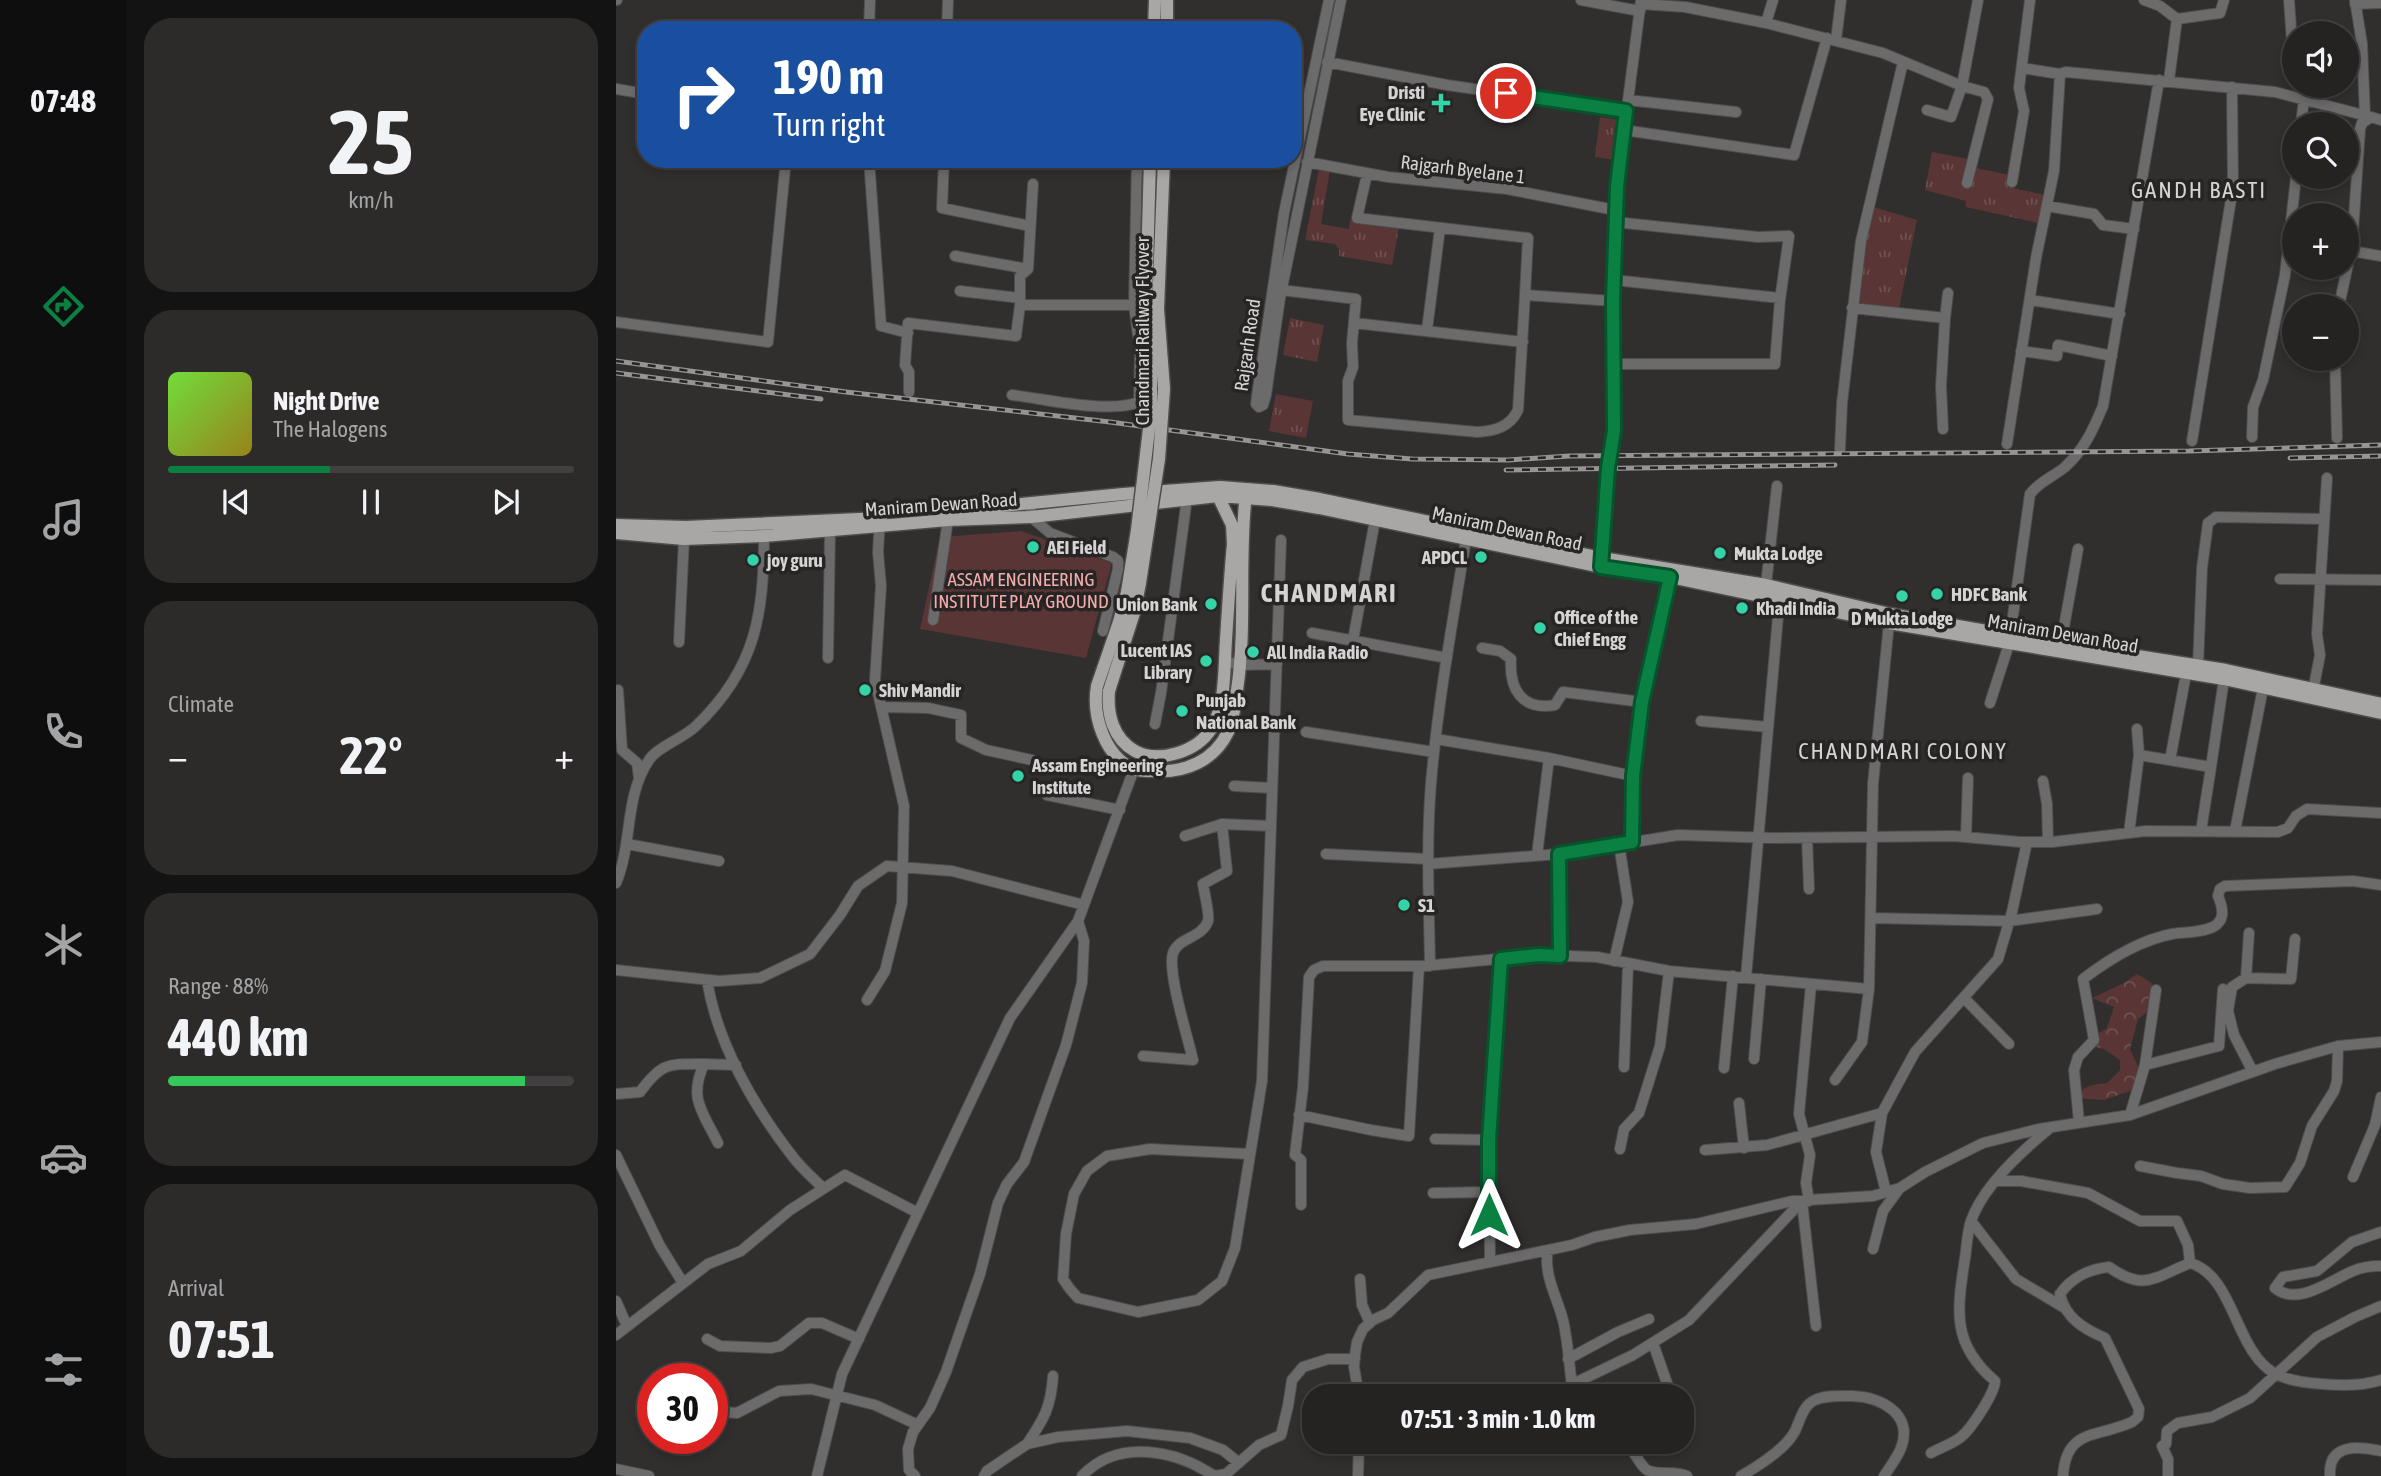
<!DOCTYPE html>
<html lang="en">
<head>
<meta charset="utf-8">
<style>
  :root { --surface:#252222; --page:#2d2a2a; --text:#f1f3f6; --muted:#a3a4a5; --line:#423f40; --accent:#0b8043 }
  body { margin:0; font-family:"Asap Condensed",sans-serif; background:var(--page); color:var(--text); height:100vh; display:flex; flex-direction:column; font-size:26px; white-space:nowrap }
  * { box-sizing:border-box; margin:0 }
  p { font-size:23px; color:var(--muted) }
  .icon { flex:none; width:38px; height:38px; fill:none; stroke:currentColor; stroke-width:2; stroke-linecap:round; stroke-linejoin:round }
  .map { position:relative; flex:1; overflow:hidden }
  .side { display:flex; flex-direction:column; gap:18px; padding:18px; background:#141313; width:490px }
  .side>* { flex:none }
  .top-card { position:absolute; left:21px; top:21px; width:665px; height:147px; border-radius:28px; box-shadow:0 4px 10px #0003,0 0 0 2px var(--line); background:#1a4fa0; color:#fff; overflow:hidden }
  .buttons { position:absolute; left:1666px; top:21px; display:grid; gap:14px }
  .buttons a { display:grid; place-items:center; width:77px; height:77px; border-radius:50%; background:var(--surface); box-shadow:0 4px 10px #0003,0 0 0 2px var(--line); font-size:35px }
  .speed { position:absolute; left:21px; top:1363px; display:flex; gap:14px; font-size:35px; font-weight:700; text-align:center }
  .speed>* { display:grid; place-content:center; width:91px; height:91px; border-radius:50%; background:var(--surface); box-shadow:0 4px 10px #0003,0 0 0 2px var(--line); line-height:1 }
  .speed .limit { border:10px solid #d22; background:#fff; color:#111 }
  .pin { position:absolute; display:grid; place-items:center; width:60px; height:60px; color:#fff; margin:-30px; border:4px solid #fff; border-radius:50%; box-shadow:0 2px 7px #0007 }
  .me { position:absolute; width:77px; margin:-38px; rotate:0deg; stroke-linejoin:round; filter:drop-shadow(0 0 5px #0008) }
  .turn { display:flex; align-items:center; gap:24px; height:147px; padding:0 21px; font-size:32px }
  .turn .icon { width:91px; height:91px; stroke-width:2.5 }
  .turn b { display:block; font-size:49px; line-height:60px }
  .big { font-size:52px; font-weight:700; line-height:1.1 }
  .side .tile { flex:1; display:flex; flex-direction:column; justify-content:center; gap:10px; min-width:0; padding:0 24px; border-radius:28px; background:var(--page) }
  .side .dial { align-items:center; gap:0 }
  .dial b { font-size:91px; line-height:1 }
  .song { display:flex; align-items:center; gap:21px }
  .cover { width:84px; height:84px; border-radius:10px; background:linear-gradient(135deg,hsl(100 70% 55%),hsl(50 70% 35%)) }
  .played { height:7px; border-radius:4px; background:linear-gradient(90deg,var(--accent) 40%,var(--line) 40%) }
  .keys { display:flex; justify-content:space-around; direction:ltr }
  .heat { display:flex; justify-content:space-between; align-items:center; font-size:38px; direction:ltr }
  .charge { height:10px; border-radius:5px; background:linear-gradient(90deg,#34c759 88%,var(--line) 0) }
  .trip { position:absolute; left:686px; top:1384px; width:392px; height:70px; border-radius:28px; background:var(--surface); box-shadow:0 4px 10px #0003,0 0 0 2px var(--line); font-weight:700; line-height:70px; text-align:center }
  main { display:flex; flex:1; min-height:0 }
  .dock { display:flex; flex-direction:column; width:126px; justify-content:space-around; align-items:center; background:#0f0e0e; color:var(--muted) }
  .dock .icon { width:49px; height:49px }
  .dock .active { color:var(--accent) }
  .dock b { font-size:32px; color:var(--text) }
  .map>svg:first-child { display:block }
  .grass { fill:url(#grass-tufts) }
  .forest { fill:url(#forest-crowns) }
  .park { fill:#593535 }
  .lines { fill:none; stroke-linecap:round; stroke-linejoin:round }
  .minor-casing { stroke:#4f4c4c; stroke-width:12 }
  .major-casing { stroke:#4f4c4c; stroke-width:15 }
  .minor { stroke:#6c6b6b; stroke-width:10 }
  .major { stroke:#a9a6a6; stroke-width:12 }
  .rail-casing { stroke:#969494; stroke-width:5 }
  .rail { stroke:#272424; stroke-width:2.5; stroke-dasharray:8; stroke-linecap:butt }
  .major-bridge-casing { stroke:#4f4c4c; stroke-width:15; stroke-linecap:butt }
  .major-bridge { stroke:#a9a6a6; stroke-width:12 }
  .route-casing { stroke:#07532c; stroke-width:18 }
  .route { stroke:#0b8043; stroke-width:12 }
  .poi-dot { fill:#34d4a8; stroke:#272424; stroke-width:2.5 }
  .labels { text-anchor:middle; stroke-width:7; stroke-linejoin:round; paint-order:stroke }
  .poi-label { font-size:19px; font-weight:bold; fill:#d5d3d3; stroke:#272424; text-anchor:start }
  .street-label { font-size:19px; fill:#d5d3d3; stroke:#272424 }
  .park-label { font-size:19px; fill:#f3abab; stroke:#272424 }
  .quarter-label { font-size:23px; letter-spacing:2px; fill:#d5d3d3; stroke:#272424 }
  .district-label { font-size:26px; font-weight:bold; letter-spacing:2px; fill:#d5d3d3; stroke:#272424 }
</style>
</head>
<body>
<main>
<nav class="dock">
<b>07:48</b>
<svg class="icon active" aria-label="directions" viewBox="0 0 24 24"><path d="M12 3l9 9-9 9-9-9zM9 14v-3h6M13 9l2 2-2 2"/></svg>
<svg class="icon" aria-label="music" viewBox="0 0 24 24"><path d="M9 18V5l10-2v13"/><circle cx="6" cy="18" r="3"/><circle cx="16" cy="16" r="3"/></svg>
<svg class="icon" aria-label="phone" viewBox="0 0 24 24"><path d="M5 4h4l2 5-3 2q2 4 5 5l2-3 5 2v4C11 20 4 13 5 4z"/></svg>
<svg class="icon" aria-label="climate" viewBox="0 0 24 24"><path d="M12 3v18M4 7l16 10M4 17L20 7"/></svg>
<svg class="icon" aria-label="car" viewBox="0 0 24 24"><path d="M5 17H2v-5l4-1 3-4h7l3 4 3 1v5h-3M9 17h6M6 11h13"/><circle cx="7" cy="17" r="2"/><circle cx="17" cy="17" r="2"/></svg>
<svg class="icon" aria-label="filters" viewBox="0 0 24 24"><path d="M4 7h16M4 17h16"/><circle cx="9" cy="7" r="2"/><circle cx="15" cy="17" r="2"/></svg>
</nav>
<section class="side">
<div class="tile dial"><b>25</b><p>km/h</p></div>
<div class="tile">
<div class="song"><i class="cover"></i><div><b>Night Drive</b><p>The Halogens</p></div></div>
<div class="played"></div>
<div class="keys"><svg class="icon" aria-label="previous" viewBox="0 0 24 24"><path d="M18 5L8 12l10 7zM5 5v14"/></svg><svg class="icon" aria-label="pause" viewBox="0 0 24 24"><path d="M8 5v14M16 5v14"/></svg><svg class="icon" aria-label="next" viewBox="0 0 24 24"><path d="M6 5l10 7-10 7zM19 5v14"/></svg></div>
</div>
<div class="tile"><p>Climate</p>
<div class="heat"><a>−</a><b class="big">22°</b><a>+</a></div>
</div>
<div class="tile"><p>Range · 88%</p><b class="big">440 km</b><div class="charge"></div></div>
<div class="tile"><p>Arrival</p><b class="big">07:51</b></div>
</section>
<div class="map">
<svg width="1765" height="1476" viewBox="0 0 1765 1476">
  <defs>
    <pattern id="grass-tufts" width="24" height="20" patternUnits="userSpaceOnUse" patternTransform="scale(1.75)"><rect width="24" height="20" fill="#593535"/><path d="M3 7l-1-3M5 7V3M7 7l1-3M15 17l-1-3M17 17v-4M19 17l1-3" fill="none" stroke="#705151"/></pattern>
    <pattern id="forest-crowns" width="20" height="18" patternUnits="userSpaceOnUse" patternTransform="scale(1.75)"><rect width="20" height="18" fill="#593535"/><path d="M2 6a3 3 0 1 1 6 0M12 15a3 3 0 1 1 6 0" fill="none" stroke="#705151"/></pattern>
  </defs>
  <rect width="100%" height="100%" fill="#312e2e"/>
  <path class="grass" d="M984,117L1004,120L999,160L979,157Z
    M1316,152L1352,159L1360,168L1398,176L1397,188L1429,195L1422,223L1350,207V201L1309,190Z
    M704,164H715L705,224L733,229L734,220L783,228L776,265L723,256V249L719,244L689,240Z
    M1254,206L1301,220L1283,308L1239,302Z
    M674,318L708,325L701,362L667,355Z
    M660,394L697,401L690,438L653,431Z"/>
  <path class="forest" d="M1521,974C1535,982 1542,986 1545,1002L1522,1019L1514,1049L1526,1075L1523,1088L1488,1100L1458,1098C1466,1086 1478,1084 1491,1083L1504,1070V1060L1488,1049L1479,1047L1483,1033L1491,1028L1498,1007L1476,998L1506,984Z"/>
  <path class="park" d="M405,531L496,563L470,658L304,629L324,537Z"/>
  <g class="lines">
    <defs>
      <path id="minor" d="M0,0H1
        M713,0L668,213L641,396L640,404L643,407L647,405L650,395L664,298L725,0
        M965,0L1024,11
        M1528,0L1544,6L1561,19L1553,80
        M1673,0L1678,69
        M1739,0L1746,44L1749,115
        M1025,4L1069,7L1150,23L1157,0
        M1739,4L1765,3
        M1561,19L1604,13L1608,0
        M1150,23L1267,53L1346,86L1368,92L1372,99L1351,183
        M253,30L254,0
        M331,30L332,0
        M1220,40L1225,0
        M711,62L831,85L1010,111
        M1406,68L1444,74
        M0,89L30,94
        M1012,100L1120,112
        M1311,110L1335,117L1346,86L1362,0
        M1685,124L1688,99
        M1008,130L1178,155L1211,38
        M253,159L265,326L292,333
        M328,159L326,208L414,226
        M691,162L772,177L891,189L999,210
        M751,174L741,218L912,238L909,295
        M1396,182L1408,111L1403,88L1414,0
        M417,184L412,269L404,276V305H518
        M1431,206L1478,214L1487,225L1518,229
        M1735,251L1765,256
        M339,256L412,269
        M998,280L1164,298
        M665,290L740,299L736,343L737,367L732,381V420L861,432C879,431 894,427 902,410L909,295L997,301
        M344,291L404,298
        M1414,300L1504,314
        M1723,306L1736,246L1744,129L1746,123L1755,117L1765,120
        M1236,308L1329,318L1332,293
        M0,322L152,342L170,159
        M738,323L907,342
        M811,330L824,228
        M1405,351L1441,356L1442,345L1496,356
        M1719,359L1721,438
        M996,364H1159L1164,300L1173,236L1142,237L999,222
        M293,392V372L289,365L292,323L400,336L404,305
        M396,395C430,399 492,414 523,402L524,351L518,305L521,159
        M1327,429L1325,386L1329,318
        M1636,437L1637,407L1647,380L1669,275L1680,177
        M1576,441L1617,187L1616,87
        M1391,444L1420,258L1438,171L1444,74L1450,72L1659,92L1755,117
        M1224,449L1226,403L1245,241L1287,62
        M415,512V517L434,533L497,557L502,561V569L487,631
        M986,564L993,456L996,451L998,431L997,301L1001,186L1025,0
        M1664,579L1765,580
        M1150,585L1161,486
        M317,620L332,520
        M696,633L831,658
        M737,640L759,520
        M63,642L68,539
        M866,648L884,651L895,659C893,689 906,711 939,705L947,692L1026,702
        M1444,649L1462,549
        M212,658L214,531
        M608,661L625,665L661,664
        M1582,666L1586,568L1592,523L1600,517L1707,519
        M2,690L6,750L21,763L23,778
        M1697,691L1704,655L1701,634L1711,478
        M1374,703L1393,644L1414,494C1424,481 1437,477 1449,467C1468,450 1477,430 1487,406L1543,80
        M265,707L312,708L345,715V738L370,750L416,760
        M1085,721L1152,727
        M539,724L545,693L571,498
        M690,732L818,752
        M820,739L933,758
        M1523,755L1595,767L1608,679
        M1554,760L1570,674
        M1427,781L1431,804L1432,842
        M618,786L656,788
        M431,795L504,810
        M1585,831L1595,767
        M1619,831L1647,688
        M1513,833L1523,755L1521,729
        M569,836L606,824
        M1350,837L1352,778
        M1191,838L1193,889
        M1016,842L1017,776
        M11,844L103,861
        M710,854L812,859
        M943,854L944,956
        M921,855L933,758L1017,776L1026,702L1054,577
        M812,864L943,854L1062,835L1158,838L1338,836L1404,842H1436L1530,831L1662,832L1672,828L1680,816L1691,809L1765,813
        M0,883C17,843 8,797 33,760C41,747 68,738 80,726C142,667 148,611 148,530
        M1255,918L1393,921L1481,909
        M1633,933L1630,978L1616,987L1612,1011L1618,1035L1637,1072
        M998,961L1012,902L1003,844
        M814,966C813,905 810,844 815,783C822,701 837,620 850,539
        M0,970L103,981L144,978L194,954L224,915L242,886L271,866L336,871L468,905
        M1130,977L1164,594
        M1630,978L1675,979L1679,939
        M91,980C101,1043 138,1107 177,1157C186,1169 197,1178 207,1188
        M1348,998L1393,1044
        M251,1000L269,971L286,903L288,806L259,680L265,586L262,552L264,519
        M527,1056L577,1060C572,1038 551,972 557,953C563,937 586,938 592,921C594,915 588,892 587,884L611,871L606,824L655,826
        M1138,1059L1145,979
        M1529,1065L1540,990
        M1008,1067L1012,965
        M1108,1068L1117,976
        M1219,1080L1246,1042L1253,989L1257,784L1273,623
        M0,1094L24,1092C46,1062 52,1064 88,1064
        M1123,1103L1128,1148
        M1266,1113L1260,1152L1270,1192
        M683,1115L755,1130L793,1136L803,966
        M1514,1115L1529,1065L1603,1046L1607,989
        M1463,1122L1458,1070L1462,1057L1478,1040L1467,979C1492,960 1524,940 1556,934C1567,932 1596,933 1603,922C1609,915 1605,903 1602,896L1604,889L1609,886L1737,881L1765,885
        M819,1139L873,1140
        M102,1143C87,1112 72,1099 88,1064L120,1065
        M1004,1149L1008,1129L1023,1113L1044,1046L1053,971
        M1089,1150L1151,1145L1266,1113L1299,1052L1382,959L1396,912L1411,842
        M634,1154L534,1149L491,1156L471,1171L458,1194L450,1234L447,1279L454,1289L462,1298L522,1312L582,1300L606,1281L619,1248L646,1081L665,540
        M0,1155L44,1246L67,1283
        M1524,1166L1561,1173L1585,1176L1607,1184L1634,1188L1669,1187L1684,1163L1696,1126L1718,1091L1721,1081L1722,1046
        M1737,1177L1759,1125L1765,1097
        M1381,1181H1405L1472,1193L1524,1221H1561L1572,1245L1574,1263
        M817,1193L873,1192
        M1193,1201L1190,1183L1194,1155L1183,1114L1195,985
        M685,1205V1160L679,1155L687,1087L693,977L698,970L707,966H808L923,955L981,957L1053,971L1253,989
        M1355,1221L1400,1279L1447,1307
        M1765,1232L1736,1242L1701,1271L1667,1277L1659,1288C1682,1307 1715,1280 1737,1271C1746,1267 1756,1266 1765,1266
        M1257,1249L1267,1211L1283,1189
        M932,1250C927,1274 941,1297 947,1320C952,1341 953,1364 956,1385
        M874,1262L873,1140L885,959
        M744,1279L746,1305L754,1323
        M0,1301L11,1326
        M0,1335L92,1264L125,1251L174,1210L229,1175L302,1213
        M91,1339L104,1346L155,1348L164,1346L193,1323H206L243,1339
        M1037,1343L1054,1392
        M952,1359L1002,1332L1033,1319
        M961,1382L968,1396
        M743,1386L755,1396
        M743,1396L738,1367L739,1355L741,1342L747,1329L757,1320L772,1313L812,1275L956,1245L979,1237L1014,1230L1080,1224L1176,1201L1257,1196L1284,1188L1309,1172L1367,1143L1423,1129L1514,1115L1659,1064L1722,1046L1765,1042
        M942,1396L961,1382L1017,1355L1073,1320L1186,1201L1200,1326
        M96,1411L121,1413L163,1391L195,1389L259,1405L302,1425
        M1011,1442C1017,1450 1023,1464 1031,1470C1043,1476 1059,1470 1071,1476
        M411,1444C428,1419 435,1407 437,1376
        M1315,1453C1324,1448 1336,1444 1345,1437C1355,1429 1379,1393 1379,1381C1335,1344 1341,1310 1349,1258C1351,1246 1351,1232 1355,1221C1367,1186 1408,1149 1435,1127
        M0,1469L33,1476
        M201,1476L226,1374L394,1018L462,921L518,769
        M299,1476L293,1470L292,1449L297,1432L314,1408L330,1372L364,1274L382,1203L391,1184L408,1162L450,1045L466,983L468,941L462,921
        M368,1476L371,1471L411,1444L442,1437L511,1431L574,1438L607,1450L623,1463
        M466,1476C502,1438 560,1450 598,1476
        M598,1476L610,1474L643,1445L665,1435L672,1406L676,1380L687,1367L712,1359H739
        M742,1476L743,1442
        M1125,1476C1142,1466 1170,1449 1179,1431C1184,1421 1187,1405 1199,1400C1210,1395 1224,1396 1236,1396C1265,1397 1298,1414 1285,1448C1281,1458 1274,1467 1268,1476
        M1447,1476C1450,1428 1481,1438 1516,1422L1522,1417L1523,1409L1489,1338C1468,1329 1449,1318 1444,1294C1455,1278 1473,1269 1493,1267C1528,1292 1539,1277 1574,1263C1618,1275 1619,1351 1658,1373C1672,1381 1690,1383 1706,1384C1726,1386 1746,1386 1765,1380
        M1552,1476V1459L1546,1446L1550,1444L1551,1431L1562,1423L1596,1417L1634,1398L1701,1337L1739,1317L1765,1306
        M1714,1476C1712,1443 1742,1446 1765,1451"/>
      <path id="major" d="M538,30L539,0
        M551,30V0
        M325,512L507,494L604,487L657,491L704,499L986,558L1150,585L1274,614L1445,644L1610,670L1765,704
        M0,525L70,527L265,518
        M0,533L68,539L148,536L332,520L415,517L602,496L656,500L703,508L985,567L1054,577L1273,623L1608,679L1765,713
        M481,686C476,715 488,755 517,769C523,771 531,771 538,771C569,773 598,761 612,732C618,719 619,704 621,690C631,625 622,559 630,494
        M493,691C491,714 497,739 519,751C543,764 582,751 595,729C610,705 608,668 610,640C612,608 614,576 617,544L616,525L602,496L603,490"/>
    </defs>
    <use href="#minor" class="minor-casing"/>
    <use href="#major" class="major-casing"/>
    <use href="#minor" class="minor"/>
    <use href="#major" class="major"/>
    <defs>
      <path id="rail" d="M0,361L230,392L494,422L732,454L796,459L892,460L953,456L1573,451L1765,445
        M0,373L205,399
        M1674,458L1765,456
        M890,470L1219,465"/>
    </defs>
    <use href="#rail" class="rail-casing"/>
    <use href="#rail" class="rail"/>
    <defs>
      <path id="major-bridge" d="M481,686L503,622L511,592L521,530L535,412V377L530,305L534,159
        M493,691L518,613L524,583L543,459L548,389L542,309L548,159"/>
    </defs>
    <use href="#major-bridge" class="major-bridge-casing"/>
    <use href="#major-bridge" class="major-bridge"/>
  </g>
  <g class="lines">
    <defs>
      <path id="route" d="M873,1215V1140L885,959L923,955L944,956L943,854L1016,842L1017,776L1026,702L1054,577L985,567L992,468L998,431L997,301L1001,186L1010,111L890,93"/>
    </defs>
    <use href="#route" class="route-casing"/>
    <use href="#route" class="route"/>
  </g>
  <g class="poi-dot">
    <path d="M821.5 92.5h7v7h7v7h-7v7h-7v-7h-7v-7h7z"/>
    <circle cx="417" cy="547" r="7"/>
    <circle cx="1104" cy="553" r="7"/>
    <circle cx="865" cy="557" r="7"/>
    <circle cx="137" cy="560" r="7"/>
    <circle cx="1321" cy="594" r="7"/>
    <circle cx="1286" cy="596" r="7"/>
    <circle cx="595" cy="604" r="7"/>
    <circle cx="1126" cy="608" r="7"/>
    <circle cx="924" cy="628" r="7"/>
    <circle cx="637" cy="652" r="7"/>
    <circle cx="590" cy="661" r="7"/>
    <circle cx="249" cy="690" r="7"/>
    <circle cx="566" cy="711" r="7"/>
    <circle cx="402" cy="776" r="7"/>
    <circle cx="788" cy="905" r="7"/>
  </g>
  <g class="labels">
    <g class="poi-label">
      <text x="809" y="99" text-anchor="end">Dristi<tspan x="809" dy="22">Eye Clinic</tspan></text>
      <text x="431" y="554">AEI Field</text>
      <text x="1118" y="560">Mukta Lodge</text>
      <text x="851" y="564" text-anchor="end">APDCL</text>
      <text x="151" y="567">joy guru</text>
      <text x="1335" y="601">HDFC Bank</text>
      <text x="581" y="611" text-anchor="end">Union Bank</text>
      <text x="1140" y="615">Khadi India</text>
      <text x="938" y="624">Office of the<tspan x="938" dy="22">Chief Engg</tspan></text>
      <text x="1286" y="625" text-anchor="middle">D Mukta Lodge</text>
      <text x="576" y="657" text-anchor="end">Lucent IAS<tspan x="576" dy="22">Library</tspan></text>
      <text x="651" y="659">All India Radio</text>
      <text x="263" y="697">Shiv Mandir</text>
      <text x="580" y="707">Punjab<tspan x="580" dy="22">National Bank</tspan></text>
      <text x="416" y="772">Assam Engineering<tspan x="416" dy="22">Institute</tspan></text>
      <text x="802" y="912">S1</text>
    </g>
    <g class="street-label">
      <text transform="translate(847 169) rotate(7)" y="7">Rajgarh Byelane 1</text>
      <text transform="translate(526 331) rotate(-90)" y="7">Chandmari Railway Flyover</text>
      <text transform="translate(631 345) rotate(-82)" y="7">Rajgarh Road</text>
      <text transform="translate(325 504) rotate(-4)" y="7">Maniram Dewan Road</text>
      <text transform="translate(891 528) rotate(12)" y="7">Maniram Dewan Road</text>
      <text transform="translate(1447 633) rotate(10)" y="7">Maniram Dewan Road</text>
    </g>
    <g class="park-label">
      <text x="405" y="586">ASSAM ENGINEERING<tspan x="405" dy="22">INSTITUTE PLAY GROUND</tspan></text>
    </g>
    <g class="quarter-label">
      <text x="1583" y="198">GANDH BASTI</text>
      <text x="1287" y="759">CHANDMARI COLONY</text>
    </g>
    <g class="district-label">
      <text x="713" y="602">CHANDMARI</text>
    </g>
  </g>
</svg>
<div class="buttons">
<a><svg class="icon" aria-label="sound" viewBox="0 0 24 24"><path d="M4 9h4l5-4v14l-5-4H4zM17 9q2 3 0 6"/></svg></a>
<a><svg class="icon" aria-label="search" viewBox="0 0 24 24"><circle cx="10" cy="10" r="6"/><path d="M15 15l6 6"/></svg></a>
<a>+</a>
<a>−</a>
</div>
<div class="speed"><div class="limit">30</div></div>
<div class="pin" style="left:890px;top:93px;background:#d93025"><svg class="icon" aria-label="arrive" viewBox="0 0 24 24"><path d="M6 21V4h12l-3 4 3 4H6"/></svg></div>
<svg class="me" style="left:873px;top:1215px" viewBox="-20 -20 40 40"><path d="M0-17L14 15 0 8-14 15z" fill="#0b8043" stroke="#fff" stroke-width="4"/></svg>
<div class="trip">07:51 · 3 min · 1.0 km</div>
<div class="top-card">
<div class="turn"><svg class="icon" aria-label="right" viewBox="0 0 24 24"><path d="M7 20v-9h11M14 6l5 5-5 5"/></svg><div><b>190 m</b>Turn right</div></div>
</div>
</div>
</main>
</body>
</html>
